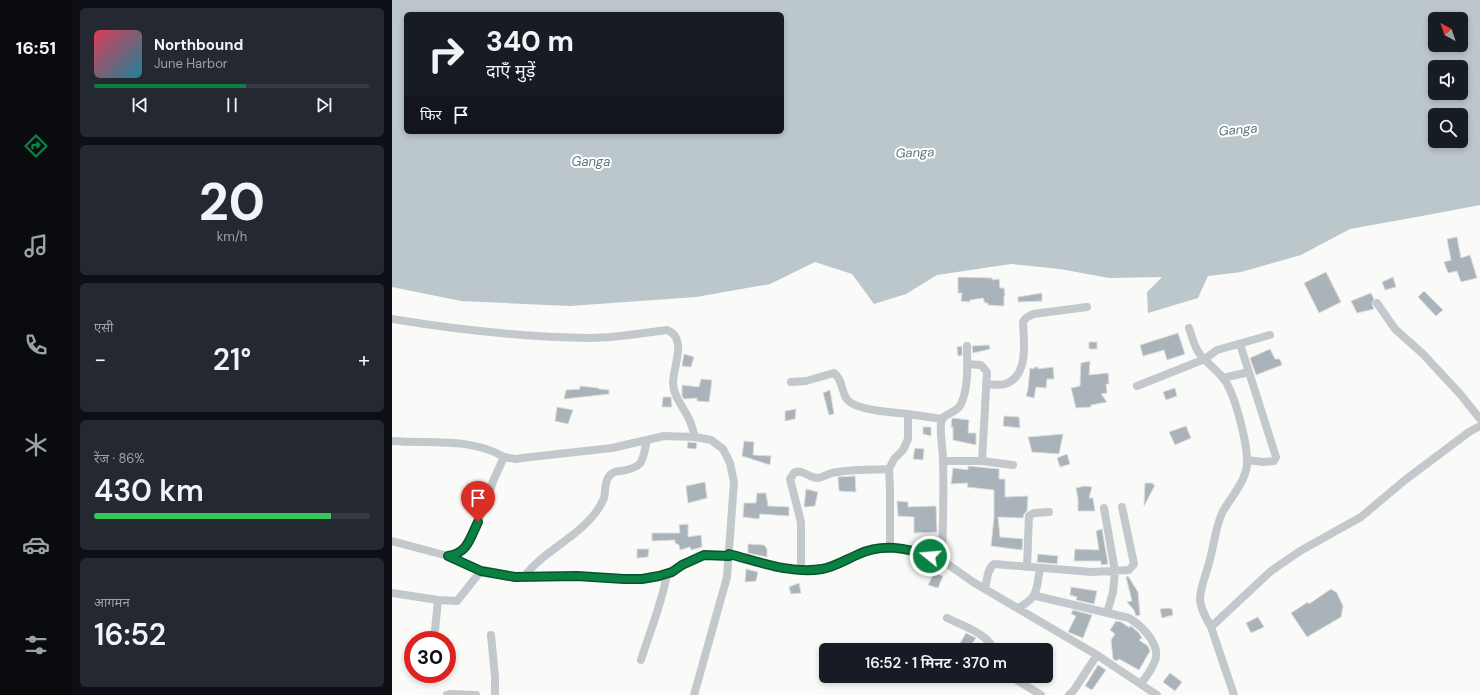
<!DOCTYPE html>
<html lang="hi">
<head>
<meta charset="utf-8">
<style>
  :root { --surface:#171b24; --page:#242831; --text:#f1f3f6; --muted:#9ea1a6; --line:#363941; --accent:#0b8043 }
  body { margin:0; font-family:"DM Sans","Noto Sans Devanagari",sans-serif; background:var(--page); color:var(--text); height:100vh; display:flex; flex-direction:column; font-size:15px; white-space:nowrap }
  * { box-sizing:border-box; margin:0 }
  p { font-size:13px; color:var(--muted) }
  .icon { flex:none; width:22px; height:22px; fill:none; stroke:currentColor; stroke-width:2; stroke-linecap:round; stroke-linejoin:round }
  .map { position:relative; flex:1; overflow:hidden }
  .panel { display:flex; flex-direction:column; gap:8px; padding:8px; background:#0d0f14; width:320px }
  .panel>* { flex:none }
  .top-card { position:absolute; left:12px; top:12px; width:380px; height:122px; border-radius:6px; box-shadow:0 2px 6px #0003; background:#171b24; color:var(--text); overflow:hidden }
  .needle { width:26px; rotate:320deg }
  .controls { position:absolute; left:1036px; top:12px; display:grid; gap:8px }
  .controls a { display:grid; place-items:center; width:40px; height:40px; border-radius:6px; background:var(--surface); box-shadow:0 2px 6px #0003; font-size:20px }
  .speed { position:absolute; left:12px; top:631px; display:flex; gap:8px; font-size:20px; font-weight:700; text-align:center }
  .speed>* { display:grid; place-content:center; width:52px; height:52px; border-radius:50%; background:var(--surface); box-shadow:0 2px 6px #0003; line-height:1 }
  .speed .limit { border:6px solid #d22; background:#fff; color:#111 }
  .pin { position:absolute; display:grid; place-items:center; width:34px; height:34px; color:#fff; margin:-41px -17px; border-radius:50% 50% 50% 0; rotate:-45deg; box-shadow:0 0 4px #0007 }
  .pin .icon { rotate:45deg }
  .me { position:absolute; width:44px; margin:-22px; rotate:287deg; stroke-linejoin:round; filter:drop-shadow(0 0 3px #0008) }
  .turn { display:flex; align-items:center; gap:14px; height:84px; padding:0 16px; font-size:18px }
  .turn .icon { width:52px; height:52px; stroke-width:2.5 }
  .turn b { display:block; font-size:28px; line-height:34px }
  .then { display:flex; align-items:center; height:38px; padding:0 16px; background:#0003; gap:8px; font-size:15px }
  .big { font-size:30px; font-weight:600; line-height:1.1 }
  .panel .widget { flex:1; display:flex; flex-direction:column; justify-content:center; gap:6px; min-width:0; padding:0 14px; border-radius:6px; background:var(--page) }
  .panel .dial { align-items:center; gap:0 }
  .dial b { font-size:52px; line-height:1 }
  .song { display:flex; align-items:center; gap:12px }
  .cover { width:48px; height:48px; border-radius:6px; background:linear-gradient(135deg,hsl(350 70% 55%),hsl(190 70% 35%)) }
  .played { height:4px; border-radius:2px; background:linear-gradient(90deg,var(--accent) 55%,var(--line) 55%) }
  .keys { display:flex; justify-content:space-around; direction:ltr }
  .heat { display:flex; justify-content:space-between; align-items:center; font-size:22px; direction:ltr }
  .charge { height:6px; border-radius:3px; background:linear-gradient(90deg,#34c759 86%,var(--line) 0) }
  .trip { position:absolute; left:427px; top:643px; width:234px; height:40px; border-radius:6px; background:var(--surface); box-shadow:0 2px 6px #0003; font-weight:600; line-height:40px; text-align:center }
  main { display:flex; flex:1; min-height:0 }
  .dock { display:flex; flex-direction:column; width:72px; justify-content:space-around; align-items:center; background:#090b0e; color:var(--muted) }
  .dock .icon { width:28px; height:28px }
  .dock .on { color:var(--accent) }
  .dock b { font-size:18px; color:var(--text) }
  .map>svg:first-child { display:block }
  .water { fill:#bbc7cb; fill-rule:evenodd }
  .building { fill:#aab3b9; stroke:#dcdcda }
  .lines { fill:none; stroke-linecap:round; stroke-linejoin:round }
  .minor { stroke:#c3c8cc; stroke-width:8 }
  .route-casing { stroke:#07532c; stroke-width:10 }
  .route { stroke:#0b8043; stroke-width:7 }
  .labels { text-anchor:middle; stroke-width:4; stroke-linejoin:round; paint-order:stroke }
  .water-label { font-size:13px; font-style:italic; fill:#60757c; stroke:#fff }
</style>
</head>
<body>
<main>
<nav class="dock">
<b>16:51</b>
<svg class="icon on" aria-label="directions" viewBox="0 0 24 24"><path d="M12 3l9 9-9 9-9-9zM9 14v-3h6M13 9l2 2-2 2"/></svg>
<svg class="icon" aria-label="music" viewBox="0 0 24 24"><path d="M9 18V5l10-2v13"/><circle cx="6" cy="18" r="3"/><circle cx="16" cy="16" r="3"/></svg>
<svg class="icon" aria-label="phone" viewBox="0 0 24 24"><path d="M5 4h4l2 5-3 2q2 4 5 5l2-3 5 2v4C11 20 4 13 5 4z"/></svg>
<svg class="icon" aria-label="climate" viewBox="0 0 24 24"><path d="M12 3v18M4 7l16 10M4 17L20 7"/></svg>
<svg class="icon" aria-label="car" viewBox="0 0 24 24"><path d="M5 17H2v-5l4-1 3-4h7l3 4 3 1v5h-3M9 17h6M6 11h13"/><circle cx="7" cy="17" r="2"/><circle cx="17" cy="17" r="2"/></svg>
<svg class="icon" aria-label="filters" viewBox="0 0 24 24"><path d="M4 7h16M4 17h16"/><circle cx="9" cy="7" r="2"/><circle cx="15" cy="17" r="2"/></svg>
</nav>
<section class="panel">
<div class="widget">
<div class="song"><i class="cover"></i><div><b>Northbound</b><p>June Harbor</p></div></div>
<div class="played"></div>
<div class="keys"><svg class="icon" aria-label="previous" viewBox="0 0 24 24"><path d="M18 5L8 12l10 7zM5 5v14"/></svg><svg class="icon" aria-label="pause" viewBox="0 0 24 24"><path d="M8 5v14M16 5v14"/></svg><svg class="icon" aria-label="next" viewBox="0 0 24 24"><path d="M6 5l10 7-10 7zM19 5v14"/></svg></div>
</div>
<div class="widget dial"><b>20</b><p>km/h</p></div>
<div class="widget"><p>एसी</p>
<div class="heat"><a>−</a><b class="big">21°</b><a>+</a></div>
</div>
<div class="widget"><p>रेंज · 86%</p><b class="big">430 km</b><div class="charge"></div></div>
<div class="widget"><p>आगमन</p><b class="big">16:52</b></div>
</section>
<div class="map">
<svg width="1088" height="695" viewBox="0 0 1088 695">
  <rect width="100%" height="100%" fill="#fafaf8"/>
  <path class="water" d="M0,0H1088V205L1030,216L958,229L909,255L849,272L816,276L806,298L756,313L755,292L770,277L717,278L668,269L619,264L545,275L514,294L482,304L460,274L423,262L378,284L304,297L178,306L69,301L0,287ZM14,14H390V132H14ZM1043,19H1069V45H1043ZM1043,67H1069V93H1043ZM1043,115H1069V141H1043Z"/>
  <path class="building" d="M1065,237L1069,258L1078,255L1085,278L1069,282L1065,271L1056,273L1052,262L1059,260L1055,239Z
    M934,272L949,302L927,313L912,283Z
    M566,277L600,278V280L607,279L608,288H612L613,296H612V306L596,305V303H593L591,298L578,300L577,302L569,301L570,293H566Z
    M1001,277L1004,287L993,290L990,282Z
    M1032,291L1051,310L1044,316L1026,297Z
    M650,293V301L626,302V297Z
    M979,293L982,299L980,304L982,309L965,313L959,301Z
    M786,333L793,354L775,360L772,350L751,356L748,345Z
    M697,342H705V349H697Z
    M597,345L598,349L581,353L580,346Z
    M570,346V355L566,356L565,347Z
    M878,349L883,359H888L890,365L864,375L858,358Z
    M292,354L302,357L299,367L290,366Z
    M698,361L697,375L716,373L717,384H714L715,393L709,394L715,402L699,405V407L684,408L679,388L688,386L689,363Z
    M643,367H646V369L661,367L662,379H655L654,388L644,387L642,398L634,396L636,389L638,368L642,369Z
    M309,379L320,380L317,402L305,401V398L292,399L290,396V385L307,387Z
    M188,386L206,388L207,389L217,390V394L172,399L174,390L188,389Z
    M783,388L785,396L774,400L771,392Z
    M438,390L442,414L437,415L431,393Z
    M271,397H279L280,407H270Z
    M165,407L181,410L176,424L163,421Z
    M404,409L403,419L393,421V411Z
    M612,416L627,417L628,428L611,426Z
    M560,418L577,420L576,433H584V445L561,440V427H559Z
    M794,426L799,438L783,445L777,432Z
    M531,427H539V436L531,434Z
    M671,434L667,454L640,452L636,437Z
    M352,441L362,442L361,455L379,456L378,465L350,456Z
    M296,442L305,443L304,449L295,448Z
    M523,448L532,449L531,460L521,459Z
    M675,454L678,464L668,467L665,458Z
    M576,466L607,469V479H613V497L636,496L635,511L632,514L631,518L606,517L608,537L631,539L630,550L599,546L602,517V490L575,487L576,483L559,484L561,468L576,470Z
    M463,476L464,492L447,491L446,477Z
    M313,482L315,498L296,503L294,486Z
    M753,483H761V485H763L752,506Z
    M693,486L700,487L697,498H701L703,511H686V499L684,488Z
    M414,489L426,492L423,506L412,507Z
    M365,493H374L376,506L397,507V516L368,514L367,519L351,517L352,503H364Z
    M505,501L516,502V507L544,506L545,532L522,533V517L506,516Z
    M296,524V537L309,535L310,547L299,550L298,547L288,550L287,545L283,543V540L260,541V533H288L287,525Z
    M710,529L716,564L709,565V561H682L683,549L707,550L704,531Z
    M356,544L372,545L375,549V557L356,553Z
    M245,549H257L256,557L245,558Z
    M646,554L666,556L665,564L645,562Z
    M354,569L366,572L364,581L353,582Z
    M542,573L551,576L546,588L536,585Z
    M736,576L746,592L748,615L744,616L742,610L735,602L740,601L734,577Z
    M407,583L409,593L399,594L397,587Z
    M679,587L705,591L702,604L684,600L685,597L678,595Z
    M939,589L945,593L951,606L949,617L915,637L899,613L916,602L917,604Z
    M776,608L780,609L781,615L770,618L768,609Z
    M681,610L700,615L691,638L676,632L684,616L679,614Z
    M866,617L872,627L859,633L854,623Z
    M724,621L729,622L738,628V625L739,626L747,633L750,638L747,640L756,646L758,651L747,670L727,659L724,661L721,659L719,640L723,634L718,630Z
    M574,633L584,638L576,649L567,645Z
    M706,665L714,670L700,690L693,686Z
    M778,673L790,682L783,691L771,682Z"/>
  <g class="lines">
    <path class="minor" d="M985,303L1003,329L1031,354L1069,395L1088,419
      M0,319C66,330 133,337 200,338C224,338 251,333 275,330C296,338 281,366 281,383C282,398 291,406 297,419C300,425 301,431 303,437
      M797,328C800,336 802,346 807,353C814,363 827,371 834,382C844,399 854,439 855,458C857,479 839,496 830,513C823,529 822,546 817,563C814,574 809,586 808,598C808,608 814,618 819,627
      M848,344L884,457L882,461L871,462L856,460
      M575,364L589,365L595,372L590,461
      M831,378L857,372
      M399,382L414,381L442,373C450,379 449,389 454,398C462,411 500,412 516,414
      M594,384C600,384 608,386 613,384C637,376 632,342 631,322L634,318L641,314L695,307
      M745,386L813,359L825,350L878,335
      M0,441C37,444 79,437 112,457
      M551,461H590L621,465
      M712,508L723,571L721,592L715,613
      M0,541L56,556L66,554L72,549L86,522L102,479L112,457L123,459L139,457L220,448L272,436L303,437L319,440L331,449L338,463L342,482L335,577L302,695
      M498,547V489L497,469L502,459L511,450L516,439V414L550,419
      M337,554L387,568L409,570L430,569L442,566L475,551L498,547L520,550L550,560L581,582L705,655L765,695
      M56,556L89,571
      M550,560C551,527 552,494 551,461C551,449 548,436 549,424C550,412 565,414 569,404C577,387 575,364 575,346
      M635,567L637,516L642,513L657,512
      M409,570V522L398,479L402,473C410,468 417,478 425,478C430,478 435,474 440,473C458,469 478,470 497,469
      M132,577C151,551 185,538 204,512C207,508 210,503 212,498C214,491 212,481 218,475C221,472 225,471 229,471C253,467 250,461 255,440
      M593,589C595,581 595,569 602,564L700,572L737,570L742,564L730,507
      M0,593L46,600L65,601L89,571L123,577L185,576L250,579L267,576L280,572L290,565L311,555L337,556
      M644,596L737,618C750,626 771,646 762,663C759,671 753,678 749,684
      M626,608C647,597 644,590 648,568
      M555,618C569,625 597,634 602,650
      M99,635L103,677V695
      M42,640L46,600
      M249,660C258,631 270,603 275,574
      M618,676L649,695
      M55,695L59,694L84,695
      M677,695L682,690L705,655
      M842,695L819,627L879,571L908,551L969,517L1013,480L1077,432L1088,426"/>
  </g>
  <g class="lines">
    <defs>
      <path id="route" d="M86,522C78,538 76,553 56,556L89,571L123,577L185,576L232,579H250L267,576L280,572L290,565L312,555L337,556V554C368,562 398,574 430,569C443,567 455,559 467,554C490,543 515,548 538,556"/>
    </defs>
    <use href="#route" class="route-casing"/>
    <use href="#route" class="route"/>
  </g>
  <g class="labels">
    <g class="water-label">
      <text transform="translate(846 129) rotate(-5)" y="5">Ganga</text>
      <text transform="translate(523 152) rotate(-2)" y="5">Ganga</text>
      <text x="199" y="166">Ganga</text>
    </g>
  </g>
</svg>
<div class="controls">
<a><svg class="needle" viewBox="-14 -14 28 28"><path d="M0-13l5 13h-10z" fill="#e53935"/><path d="M0 13l5-13h-10z" fill="#9ea1a6"/></svg></a>
<a><svg class="icon" aria-label="sound" viewBox="0 0 24 24"><path d="M4 9h4l5-4v14l-5-4H4zM17 9q2 3 0 6"/></svg></a>
<a><svg class="icon" aria-label="search" viewBox="0 0 24 24"><circle cx="10" cy="10" r="6"/><path d="M15 15l6 6"/></svg></a>
</div>
<div class="speed"><div class="limit">30</div></div>
<div class="pin" style="left:86px;top:522px;background:#d93025"><svg class="icon" aria-label="arrive" viewBox="0 0 24 24"><path d="M6 21V4h12l-3 4 3 4H6"/></svg></div>
<svg class="me" style="left:538px;top:556px" viewBox="-20 -20 40 40"><circle r="17" fill="#0b8043" stroke="#fff" stroke-width="3"/><path d="M0-11L8 9 0 5-8 9z" fill="#fff"/></svg>
<div class="trip">16:52 · 1 मिनट · 370 m</div>
<div class="top-card">
<div class="turn"><svg class="icon" aria-label="right" viewBox="0 0 24 24"><path d="M7 20v-9h11M14 6l5 5-5 5"/></svg><div><b>340 m</b>दाएँ मुड़ें</div></div>
<div class="then">फिर<svg class="icon" aria-label="arrive" viewBox="0 0 24 24"><path d="M6 21V4h12l-3 4 3 4H6"/></svg></div>
</div>
</div>
</main>
</body>
</html>
